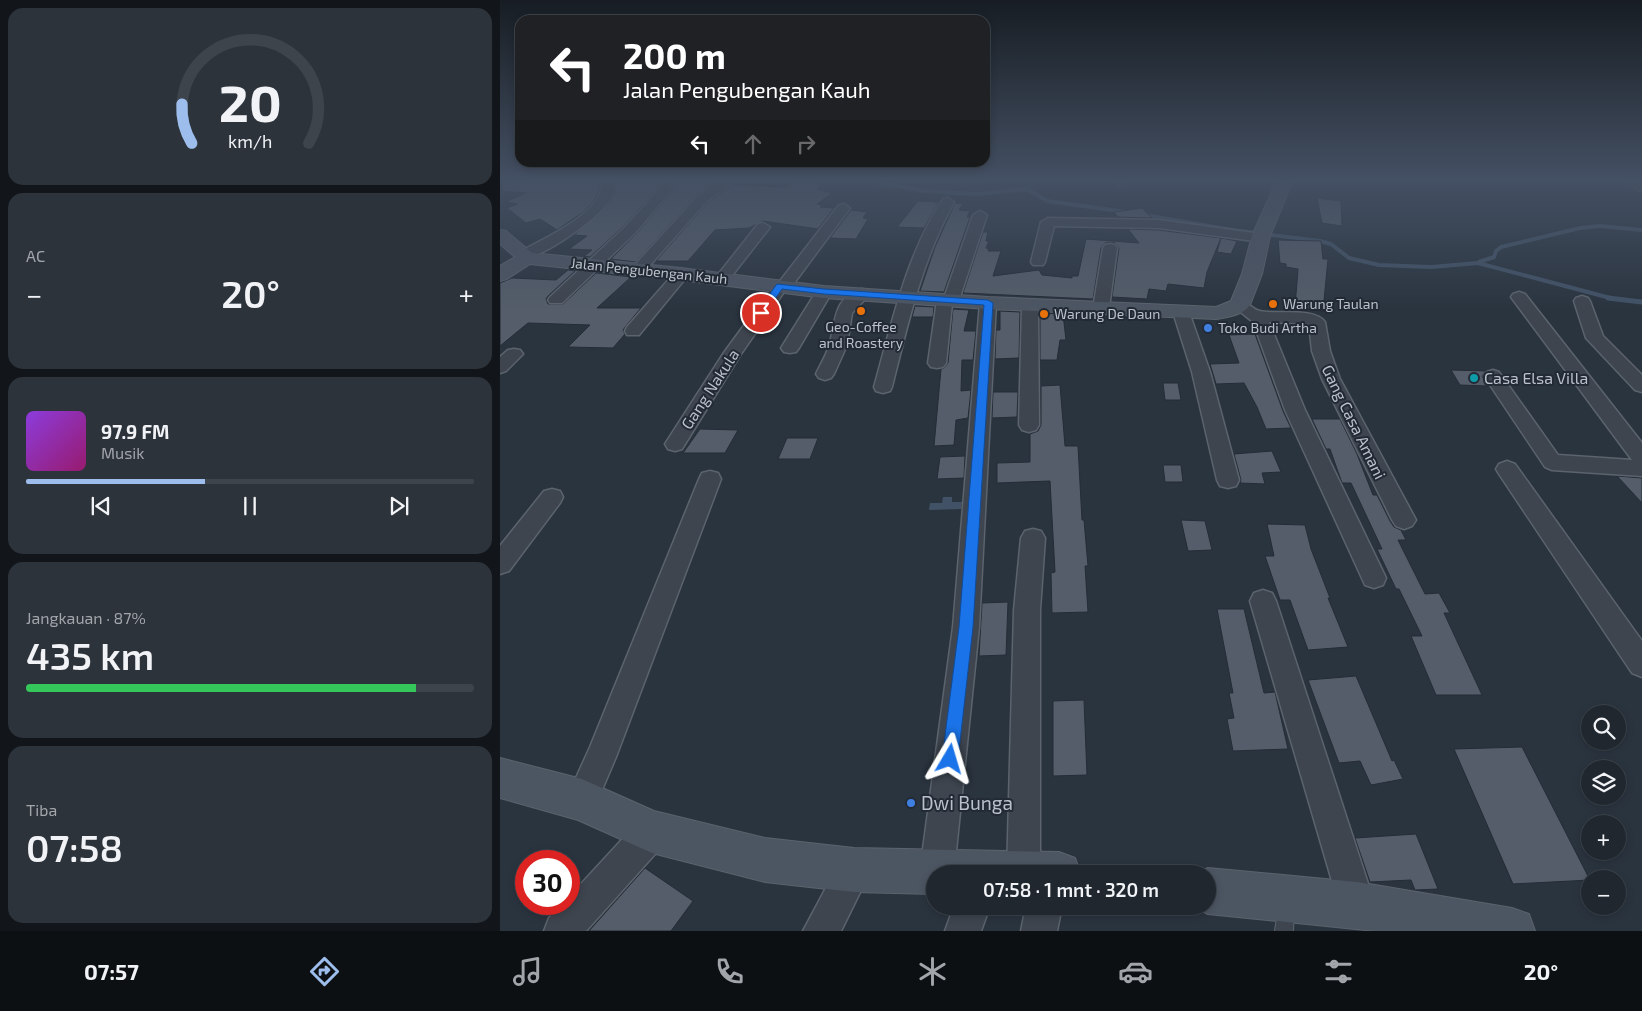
<!DOCTYPE html>
<html lang="id">
<head>
<meta charset="utf-8">
<style>
  :root { --surface:#20272f; --page:#2d333b; --text:#f1f3f6; --muted:#a2a5aa; --line:#3d444b; --accent:#9dbeec }
  body { margin:0; font-family:"Exo 2",sans-serif; background:var(--page); color:var(--text); height:100vh; display:flex; flex-direction:column; font-size:19px; white-space:nowrap }
  * { box-sizing:border-box; margin:0 }
  p { font-size:16px; color:var(--muted) }
  .icon { flex:none; width:28px; height:28px; fill:none; stroke:currentColor; stroke-width:2; stroke-linecap:round; stroke-linejoin:round }
  .map { position:relative; flex:1; overflow:hidden }
  .details { display:flex; flex-direction:column; gap:8px; padding:8px; background:#12151a; width:500px }
  .details>* { flex:none }
  .banner { position:absolute; left:15px; top:15px; width:475px; height:152px; border-radius:15px; box-shadow:0 2px 8px #0003,0 0 0 1px var(--line); background:#202124; color:#fff; overflow:hidden }
  .buttons { position:absolute; left:1081px; top:705px; display:grid; gap:10px }
  .buttons a { display:grid; place-items:center; width:45px; height:45px; border-radius:50%; background:var(--surface); box-shadow:0 2px 8px #0003,0 0 0 1px var(--line); font-size:25px }
  .speed { position:absolute; left:15px; top:850px; display:flex; gap:10px; font-size:25px; font-weight:700; text-align:center }
  .speed>* { display:grid; place-content:center; width:65px; height:65px; border-radius:50%; background:var(--surface); box-shadow:0 2px 8px #0003,0 0 0 1px var(--line); line-height:1 }
  .speed .limit { border:8px solid #d22; background:#fff; color:#111 }
  .pin { position:absolute; display:grid; place-items:center; width:42px; height:42px; color:#fff; margin:-21px; border:2px solid #fff; border-radius:50%; box-shadow:0 1px 5px #0007 }
  .me { position:absolute; width:55px; margin:-28px; rotate:7deg; stroke-linejoin:round; filter:drop-shadow(0 0 4px #0008) }
  .turn { display:flex; align-items:center; gap:18px; height:105px; padding:0 25px; font-size:22px }
  .turn .icon { width:65px; height:65px; stroke-width:2.5 }
  .turn b { display:block; font-size:35px; line-height:42px }
  .lanes { display:flex; align-items:center; height:48px; padding:0 25px; background:#0003; justify-content:center; gap:25px; direction:ltr }
  .lanes .off { opacity:.35 }
  .big { font-size:38px; font-weight:600; line-height:1.1 }
  .details .tile { flex:1; display:flex; flex-direction:column; justify-content:center; gap:8px; min-width:0; padding:0 18px; border-radius:15px; background:var(--page) }
  .details .dial { align-items:center; gap:0 }
  .dial svg { height:130px; overflow:visible; fill:none; stroke:var(--line); stroke-width:7; stroke-linecap:round; text-anchor:middle }
  .dial text { fill:var(--text); stroke:none }
  .song { display:flex; align-items:center; gap:15px }
  .cover { width:60px; height:60px; border-radius:8px; background:linear-gradient(135deg,hsl(270 70% 55%),hsl(320 70% 35%)) }
  .played { height:5px; border-radius:2px; background:linear-gradient(90deg,var(--accent) 40%,var(--line) 40%) }
  .keys { display:flex; justify-content:space-around; direction:ltr }
  .heat { display:flex; justify-content:space-between; align-items:center; font-size:28px; direction:ltr }
  .charge { height:8px; border-radius:4px; background:linear-gradient(90deg,#34c759 87%,var(--line) 0) }
  .trip { position:absolute; left:426px; top:865px; width:290px; height:50px; border-radius:25px; background:var(--surface); box-shadow:0 2px 8px #0003,0 0 0 1px var(--line); font-weight:600; line-height:50px; text-align:center }
  .tabs { display:flex; height:80px; justify-content:space-around; align-items:center; background:#0d1013; color:var(--muted) }
  .tabs .icon { width:35px; height:35px }
  .tabs .active { color:var(--accent) }
  .tabs b { font-size:22px; color:var(--text) }
  main { display:flex; flex:1; min-height:0 }
  .map>svg:first-child { display:block }
  .water { fill:#425266 }
  .lines { fill:none; stroke-linecap:round; stroke-linejoin:round }
  .stream-far1 { stroke:#425266; stroke-width:4 }
  .stream { stroke:#425266; stroke-width:5 }
  .building { fill:#545d69; stroke:#242c37 }
  .lane-casing { stroke:#5b636d; stroke-width:2 }
  .street-casing { stroke:#5b636d; stroke-width:3 }
  .secondary-casing { stroke:#5b636d; stroke-width:2 }
  .lane { fill:#3e454f; fill-rule:evenodd }
  .street { fill:#3e454f; fill-rule:evenodd }
  .secondary { fill:#4c5562; fill-rule:evenodd }
  .route { fill:#1a73e8; stroke:#114b97 }
  .food-dot { fill:#e8710a; stroke:#222a35; stroke-width:2 }
  .shop-dot { fill:#3f7fe0; stroke:#222a35; stroke-width:2 }
  .culture-dot { fill:#0f9aa8; stroke:#222a35; stroke-width:2 }
  .labels { text-anchor:middle; stroke-width:4; stroke-linejoin:round; paint-order:stroke }
  .far-street-label { font-size:14px; fill:#bac1ca; stroke:#222a35 }
  .far-poi-label { font-size:14px; fill:#bac1ca; stroke:#222a35; text-anchor:start }
  .poi-label { font-size:16px; fill:#bac1ca; stroke:#222a35; text-anchor:start }
  .street-label { font-size:16px; fill:#bac1ca; stroke:#222a35 }
  .near-poi-label { font-size:19px; fill:#bac1ca; stroke:#222a35; text-anchor:start }
</style>
</head>
<body>
<main>
<section class="details">
<div class="tile dial"><svg viewBox="0 0 100 80">
<path d="M14 69A42 42 0 1 1 86 69"/>
<path d="M14 69A42 42 0 0 1 8 45" stroke="#9dbeec"/>
<text x="50" y="56" font-size="32" font-weight="700">20</text>
<text x="50" y="72" font-size="11">km/h</text>
</svg></div>
<div class="tile"><p>AC</p>
<div class="heat"><a>−</a><b class="big">20°</b><a>+</a></div>
</div>
<div class="tile">
<div class="song"><i class="cover"></i><div><b>97.9 FM</b><p>Musik</p></div></div>
<div class="played"></div>
<div class="keys"><svg class="icon" aria-label="previous" viewBox="0 0 24 24"><path d="M18 5L8 12l10 7zM5 5v14"/></svg><svg class="icon" aria-label="pause" viewBox="0 0 24 24"><path d="M8 5v14M16 5v14"/></svg><svg class="icon" aria-label="next" viewBox="0 0 24 24"><path d="M6 5l10 7-10 7zM19 5v14"/></svg></div>
</div>
<div class="tile"><p>Jangkauan · 87%</p><b class="big">435 km</b><div class="charge"></div></div>
<div class="tile"><p>Tiba</p><b class="big">07:58</b></div>
</section>
<div class="map">
<svg width="1142" height="931" viewBox="0 0 1142 931">
  <rect width="100%" height="100%" fill="#2a343f"/>
  <path class="water" d="M443,497H452V502H462L461,509L429,510L430,503H442Z"/>
  <g class="lines">
    <path class="stream-far1" d="M366,180L424,191L476,194L527,189L547,201L626,212
      M645,215L733,230L820,241L831,244L849,258L879,265L931,267L978,263L1114,299
      M979,262L994,257L996,251L1001,247L1080,228L1100,226L1142,230"/>
    <path class="stream" d="M1108,298L1142,302"/>
  </g>
  <path class="building" d="M2,180H95L100,182L99,191L93,202L83,212L57,230L40,219L26,223L7,208L17,204L6,202L26,193L2,191Z
    M116,180H218L196,196L136,262L111,259L137,233L174,189V186L168,182L162,184L125,225L90,257L84,256L92,250L69,249L87,236L74,235L109,204L115,194Z
    M292,180H326L317,189L332,193L317,204L322,205L320,207L334,208L318,229L263,221L249,228L215,230L188,261H156L206,204L231,185L287,187Z
    M817,198L841,201L842,226L822,223Z
    M418,201L439,202L424,228L397,227Z
    M455,203L463,204L459,210L470,211L467,217H470L444,292L420,291L435,247Z
    M642,208L652,218L618,217L614,212Z
    M351,210L367,212L363,218L368,219L356,239L330,238Z
    M628,229L659,230L721,238L707,272L704,288L668,284L666,291L649,289L647,299L612,297L619,248L615,243L610,242L605,243L601,248L593,299L463,293L483,232H488L486,241H489L486,248L489,249L488,251H501L493,276L539,270L542,275L572,278V276H578L586,239L639,243Z
    M721,238L737,241L731,254L717,252Z
    M778,240L821,241L823,259H828L823,311L795,307L798,269L786,267V264L780,263Z
    M68,270L75,271L48,296L46,299L48,304H63L96,273L131,277L97,308H141L126,326L123,330L125,334L113,348L68,347L90,325L28,323L0,346V283L12,278L56,280Z
    M415,306L434,307L433,317H412Z
    M453,309L469,310L464,331H476L473,360H462L461,391L471,390L468,418L456,420L454,445L434,446L441,369L444,368L448,363Z
    M500,311L520,312L519,358L495,359L496,330H500Z
    M540,313L563,314L566,340H560L557,360H540Z
    M755,334L783,411L791,428L766,429L757,407L744,383L716,384L710,364L739,363L729,335Z
    M951,370L986,371L982,376L988,386L960,385Z
    M663,383H678L681,400H665Z
    M560,385L565,446H578L582,520H584L588,566H585L588,612L552,613L551,573L555,572L550,481L497,483V463L530,462V434L538,431L541,425V386Z
    M493,392H518L517,417L492,418Z
    M812,419H840L857,454L873,495H877L890,521L894,527L901,530L906,540H898L925,594L939,593L950,613H944L982,695H936L911,636H922L899,589H896L877,549H882L851,483H842L830,449H826Z
    M200,429L238,430L225,453H183Z
    M287,438H318L310,459H278Z
    M772,451L781,472L762,473L765,484L740,483L741,480L734,454Z
    M465,456L464,478L437,479L440,457Z
    M663,465H681L683,482H665Z
    M1117,476L1142,478V503Z
    M681,520L705,521L712,550L688,551Z
    M767,524L805,525L811,549L830,598H828L848,647L808,650L790,600H780L765,556H774Z
    M508,602L506,655L479,656L482,603Z
    M717,609H744L764,693L775,692L788,749L733,751L727,719L734,718L729,693H733Z
    M856,676L892,761L894,760L903,779L871,785L860,761L839,763L808,680Z
    M584,700L587,775L553,776V701Z
    M1022,747L1090,880L1013,884L954,749Z
    M916,834L938,889L915,890L911,880L870,882L855,838Z
    M145,868L193,901L171,931H89Z"/>
  <g class="lines">
    <defs>
      <path id="lane" d="M619,180H625L619,186L616,184Z
        M786,901L792,903L794,909L793,931H775L778,909L780,903Z"/>
      <path id="street" d="M102,180H114C115,185 115,190 113,195C105,214 38,263 19,258L17,255L19,252C43,239 106,212 102,180Z
        M221,180H234L205,203L144,272H134L132,269L134,266L197,197Z
        M1128,180H1141L1142,191L1138,190Z
        M167,184L173,188L136,232L62,303H50L48,300L50,297L126,226L163,185Z
        M448,198L454,202C422,260 408,323 392,387L390,391L383,393L376,391L374,387C392,323 406,255 443,199Z
        M344,204L350,208L289,290L284,292L241,354L182,449L175,451L168,449L165,444L223,354L275,283L280,281L339,205Z
        M480,211L487,215L459,300L452,304L446,363L443,367L437,368L431,367L428,363L437,300L439,297L445,295L473,215Z
        M548,218L659,220L761,234L768,238L761,242L659,228L554,226L545,262L543,265H533L531,262L541,222Z
        M263,223L270,227L227,282H217L214,279L217,276L258,224Z
        M610,244L615,245L617,248L609,308L607,311H595L593,308L603,248L605,245Z
        M181,269L186,271L189,274L139,335H127L125,331L127,327L176,271Z
        M324,287L330,289L332,292L299,348L296,352L290,353L284,352L281,348L316,292L318,289Z
        M362,289L368,291L370,294L352,313L347,345L334,374L331,378L325,380L319,378L316,374C320,365 326,356 329,346C336,324 332,297 362,289Z
        M1019,292L1025,294L1142,443V476L1052,470L1045,467L984,376L987,372L993,370L999,372L1058,455L1132,460L1011,297L1013,294Z
        M1082,296L1088,298L1090,301L1103,336L1142,375V392L1135,390L1086,338L1074,301L1076,298Z
        M488,298L494,300L496,303L479,627L454,871L453,874H435V887L425,883L420,871L453,627L480,303L482,300Z
        M530,300L536,302L538,305L539,425L536,430L529,432L522,430L519,425L522,305L524,302Z
        M740,300C748,302 753,310 760,311C777,315 815,307 825,322L830,351L840,379L916,520L912,526L904,529L896,526L892,520L822,379L812,351L809,324L769,322L805,410L886,578L883,585L874,588L865,585L785,410L753,322L732,305L734,302Z
        M681,307L687,309L689,312L710,372L739,480L736,486L728,488L720,486L717,480L692,372L673,312L675,309Z
        M14,349L20,350L23,354L6,371L0,373V357L8,350Z
        M1007,461L1015,464L1142,641V677L1132,673L999,474L996,469L999,464Z
        M210,471L218,473L221,479L116,757L93,811L82,816L71,811L66,800L90,747L199,479L202,473Z
        M52,489L60,491L63,497L60,503L9,571L0,574V546L44,491Z
        M533,529L541,531L545,538L540,610V872L539,874H507L514,610L521,538L525,531Z
        M763,590L772,593L776,601L875,905L870,918L857,923L844,918L839,905L750,601L754,593Z
        M152,815L164,820L169,832L164,844L86,931H44L49,918L63,904H69V897L140,820Z
        M354,853L366,858L371,870L341,931H303L342,858Z
        M454,906H490L481,931H445Z
        M526,906H562L557,931H521Z"/>
      <path id="secondary" d="M777,180H793L770,236L762,274L750,305C743,315 728,317 716,319L488,309L324,298L181,280L30,264L7,279L0,281V266L15,257L0,244V230L6,231L32,253L181,268L324,286L488,297L716,307L731,301L742,274L752,236Z
        M0,758L82,779L154,811L265,838L354,848L559,852L575,858L581,874H435V894L354,892L265,882L152,853L78,820L0,798Z
        M708,868L857,882L1012,908L1029,914L1035,931H875L708,914L692,906H708V874H695Z"/>
    </defs>
    <use href="#lane" class="lane-casing"/>
    <use href="#street" class="street-casing"/>
    <use href="#secondary" class="secondary-casing"/>
    <use href="#lane" class="lane"/>
    <use href="#street" class="street"/>
    <use href="#secondary" class="secondary"/>
  </g>
  <linearGradient id="sky" x2="0" y2="1"><stop stop-color="#171d23"/><stop offset="0.58" stop-color="#445063"/><stop offset="1" stop-color="#445063" stop-opacity="0"/></linearGradient>
  <rect width="1142" height="310" fill="url(#sky)"/>
  <path class="route" d="M277,284L324,289L488,300L493,303L473,627L458,759L456,764L450,767L444,764L442,759L459,627L484,305L324,294L282,289L264,315H258L256,313Z"/>
  <g class="food-dot">
    <circle cx="773" cy="304" r="5"/>
    <circle cx="361" cy="311" r="5"/>
    <circle cx="544" cy="314" r="5"/>
  </g>
  <g class="shop-dot">
    <circle cx="708" cy="328" r="5"/>
    <circle cx="411" cy="803" r="5"/>
  </g>
  <circle class="culture-dot" cx="974" cy="378" r="5"/>
  <g class="labels">
    <g class="far-street-label">
      <text transform="translate(149 271) rotate(6)" y="5">Jalan Pengubengan Kauh</text>
    </g>
    <g class="far-poi-label">
      <text x="783" y="309">Warung Taulan</text>
      <text x="554" y="319">Warung De Daun</text>
      <text x="361" y="332" text-anchor="middle">Geo-Coffee<tspan x="361" dy="16">and Roastery</tspan></text>
      <text x="718" y="333">Toko Budi Artha</text>
    </g>
    <g class="poi-label">
      <text x="984" y="384">Casa Elsa Villa</text>
    </g>
    <g class="street-label">
      <text transform="translate(210 389) rotate(-57)" y="6">Gang Nakula</text>
      <text transform="translate(854 422) rotate(64)" y="6">Gang Casa Amani</text>
    </g>
    <g class="near-poi-label">
      <text x="421" y="810">Dwi Bunga</text>
    </g>
  </g>
</svg>
<div class="buttons">
<a><svg class="icon" aria-label="search" viewBox="0 0 24 24"><circle cx="10" cy="10" r="6"/><path d="M15 15l6 6"/></svg></a>
<a><svg class="icon" aria-label="layers" viewBox="0 0 24 24"><path d="M12 4l9 5-9 5-9-5zM3 14l9 5 9-5"/></svg></a>
<a>+</a>
<a>−</a>
</div>
<div class="speed"><div class="limit">30</div></div>
<div class="pin" style="left:261px;top:313px;background:#d93025"><svg class="icon" aria-label="arrive" viewBox="0 0 24 24"><path d="M6 21V4h12l-3 4 3 4H6"/></svg></div>
<svg class="me" style="left:450px;top:759px" viewBox="-20 -20 40 40"><path d="M0-17L14 15 0 8-14 15z" fill="#1a73e8" stroke="#fff" stroke-width="4"/></svg>
<div class="trip">07:58 · 1 mnt · 320 m</div>
<div class="banner">
<div class="turn"><svg class="icon" aria-label="left" viewBox="0 0 24 24"><path d="M17 20v-9H6M10 6l-5 5 5 5"/></svg><div><b>200 m</b>Jalan Pengubengan Kauh</div></div>
<div class="lanes"><svg class="icon" aria-label="left" viewBox="0 0 24 24"><path d="M17 20v-9H6M10 6l-5 5 5 5"/></svg><svg class="icon off" aria-label="ahead" viewBox="0 0 24 24"><path d="M12 20V5M6 11l6-6 6 6"/></svg><svg class="icon off" aria-label="right" viewBox="0 0 24 24"><path d="M7 20v-9h11M14 6l5 5-5 5"/></svg></div>
</div>
</div>
</main>
<nav class="tabs">
<b>07:57</b>
<svg class="icon active" aria-label="directions" viewBox="0 0 24 24"><path d="M12 3l9 9-9 9-9-9zM9 14v-3h6M13 9l2 2-2 2"/></svg>
<svg class="icon" aria-label="music" viewBox="0 0 24 24"><path d="M9 18V5l10-2v13"/><circle cx="6" cy="18" r="3"/><circle cx="16" cy="16" r="3"/></svg>
<svg class="icon" aria-label="phone" viewBox="0 0 24 24"><path d="M5 4h4l2 5-3 2q2 4 5 5l2-3 5 2v4C11 20 4 13 5 4z"/></svg>
<svg class="icon" aria-label="climate" viewBox="0 0 24 24"><path d="M12 3v18M4 7l16 10M4 17L20 7"/></svg>
<svg class="icon" aria-label="car" viewBox="0 0 24 24"><path d="M5 17H2v-5l4-1 3-4h7l3 4 3 1v5h-3M9 17h6M6 11h13"/><circle cx="7" cy="17" r="2"/><circle cx="17" cy="17" r="2"/></svg>
<svg class="icon" aria-label="filters" viewBox="0 0 24 24"><path d="M4 7h16M4 17h16"/><circle cx="9" cy="7" r="2"/><circle cx="15" cy="17" r="2"/></svg>
<b>20°</b>
</nav>
</body>
</html>
